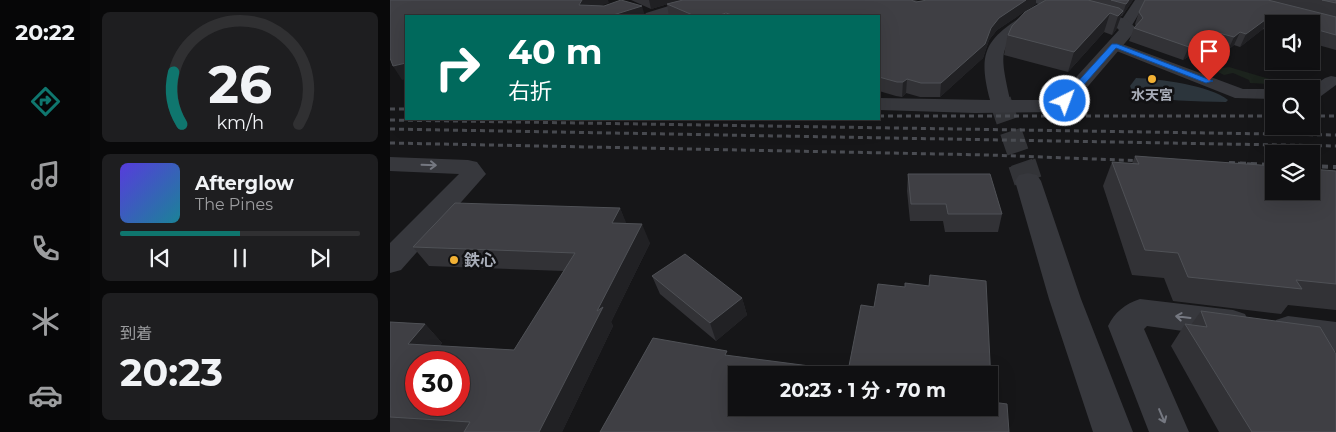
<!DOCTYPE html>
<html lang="ja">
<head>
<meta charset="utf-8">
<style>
  :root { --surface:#101012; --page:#1e1e20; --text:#f1f3f6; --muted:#9c9d9f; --line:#303032; --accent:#0f766e }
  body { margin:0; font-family:Montserrat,"Noto Sans JP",sans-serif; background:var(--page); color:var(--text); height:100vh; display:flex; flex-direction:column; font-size:19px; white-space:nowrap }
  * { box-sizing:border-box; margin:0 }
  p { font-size:16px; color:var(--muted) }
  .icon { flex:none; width:28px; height:28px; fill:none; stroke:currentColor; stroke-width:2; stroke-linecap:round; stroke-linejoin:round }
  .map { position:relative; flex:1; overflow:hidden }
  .panel { display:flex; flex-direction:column; gap:12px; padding:12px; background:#09090a; width:300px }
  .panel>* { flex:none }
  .top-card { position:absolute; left:15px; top:15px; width:475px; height:105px; border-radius:0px; box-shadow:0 5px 20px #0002,0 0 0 1px var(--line); background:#00695c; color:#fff; overflow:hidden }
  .tools { position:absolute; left:875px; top:15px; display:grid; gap:10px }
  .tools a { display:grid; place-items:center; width:55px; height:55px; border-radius:0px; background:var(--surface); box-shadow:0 5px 20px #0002,0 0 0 1px var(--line); font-size:25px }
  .speed { position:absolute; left:15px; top:351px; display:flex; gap:10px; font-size:25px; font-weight:700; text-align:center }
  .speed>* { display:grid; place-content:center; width:65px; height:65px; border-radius:50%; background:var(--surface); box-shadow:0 5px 20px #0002,0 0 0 1px var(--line); line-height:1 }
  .speed .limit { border:8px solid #d22; background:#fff; color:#111 }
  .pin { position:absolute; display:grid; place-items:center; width:42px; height:42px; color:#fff; margin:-51px -21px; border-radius:50% 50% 50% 0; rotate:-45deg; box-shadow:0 0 5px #0007 }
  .pin .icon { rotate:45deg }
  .me { position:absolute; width:55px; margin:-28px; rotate:42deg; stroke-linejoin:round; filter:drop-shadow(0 0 4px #0008) }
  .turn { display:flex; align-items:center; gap:18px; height:105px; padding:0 20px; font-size:22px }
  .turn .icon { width:65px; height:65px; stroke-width:2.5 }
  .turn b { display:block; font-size:35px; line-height:42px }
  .big { font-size:38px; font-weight:700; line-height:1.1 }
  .panel .widget { flex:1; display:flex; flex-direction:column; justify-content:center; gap:8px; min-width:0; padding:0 18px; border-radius:8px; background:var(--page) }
  .panel .dial { align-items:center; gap:0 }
  .dial svg { height:130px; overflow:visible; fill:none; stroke:var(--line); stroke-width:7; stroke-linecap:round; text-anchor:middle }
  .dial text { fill:var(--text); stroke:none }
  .song { display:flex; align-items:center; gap:15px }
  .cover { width:60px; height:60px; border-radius:8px; background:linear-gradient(135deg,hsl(250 70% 55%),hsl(190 70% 35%)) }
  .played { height:5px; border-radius:2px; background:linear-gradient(90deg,var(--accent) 50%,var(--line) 50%) }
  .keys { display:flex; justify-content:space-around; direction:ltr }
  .trip { position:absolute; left:338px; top:366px; width:270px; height:50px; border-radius:0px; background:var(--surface); box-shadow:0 5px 20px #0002,0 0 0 1px var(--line); font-weight:700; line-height:50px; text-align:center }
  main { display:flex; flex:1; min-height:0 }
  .tabs { display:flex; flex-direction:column; width:90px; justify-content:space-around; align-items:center; background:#060607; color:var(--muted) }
  .tabs .icon { width:35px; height:35px }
  .tabs .current { color:var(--accent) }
  .tabs b { font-size:22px; color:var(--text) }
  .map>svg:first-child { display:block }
  .green { fill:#1c231d }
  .water { fill:#2c353c }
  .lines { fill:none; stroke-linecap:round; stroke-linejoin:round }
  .minor-tunnel-far1 { stroke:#333438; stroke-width:22; stroke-dasharray:22 11; stroke-linecap:butt }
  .minor-tunnel { stroke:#333438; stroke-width:28; stroke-dasharray:28 14; stroke-linecap:butt }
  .service { fill:#37383d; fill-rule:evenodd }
  .minor { fill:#37383d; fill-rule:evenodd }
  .rail-far1 { stroke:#4a4c52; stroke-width:3; stroke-dasharray:5 4; stroke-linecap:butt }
  .rail { stroke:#4a4c52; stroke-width:4; stroke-dasharray:6 5; stroke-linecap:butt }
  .wall { fill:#323236 }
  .shaded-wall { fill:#212124 }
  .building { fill:#3f3f44; stroke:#4f5156; fill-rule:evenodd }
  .oneway { stroke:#757881 }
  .route { fill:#1a73e8; stroke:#114b97 }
  .poi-dot { fill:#f2b134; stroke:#111113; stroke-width:2 }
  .labels { text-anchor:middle; stroke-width:5; stroke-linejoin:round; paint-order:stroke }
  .far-poi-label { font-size:14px; font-weight:bold; fill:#a8adb8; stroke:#111113 }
  .poi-label { font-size:16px; font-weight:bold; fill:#a8adb8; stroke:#111113; text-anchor:start }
</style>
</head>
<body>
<main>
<nav class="tabs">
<b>20:22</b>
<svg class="icon current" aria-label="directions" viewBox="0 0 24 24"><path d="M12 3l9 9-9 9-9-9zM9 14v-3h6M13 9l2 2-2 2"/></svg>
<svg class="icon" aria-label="music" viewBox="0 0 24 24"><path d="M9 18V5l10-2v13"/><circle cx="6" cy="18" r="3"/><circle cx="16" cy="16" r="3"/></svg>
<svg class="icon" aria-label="phone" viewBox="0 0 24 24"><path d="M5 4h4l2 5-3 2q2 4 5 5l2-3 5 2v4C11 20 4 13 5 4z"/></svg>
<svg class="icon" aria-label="climate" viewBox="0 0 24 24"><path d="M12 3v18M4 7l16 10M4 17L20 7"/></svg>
<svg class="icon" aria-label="car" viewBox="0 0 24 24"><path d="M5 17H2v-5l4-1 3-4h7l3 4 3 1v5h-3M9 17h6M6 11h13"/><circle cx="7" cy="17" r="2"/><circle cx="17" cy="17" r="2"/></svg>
</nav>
<section class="panel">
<div class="widget dial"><svg viewBox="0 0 100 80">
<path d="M14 69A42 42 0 1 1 86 69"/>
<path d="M14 69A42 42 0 0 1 9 37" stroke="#0f766e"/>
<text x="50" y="56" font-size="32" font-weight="700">26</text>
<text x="50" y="72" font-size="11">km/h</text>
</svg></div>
<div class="widget">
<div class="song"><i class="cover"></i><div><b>Afterglow</b><p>The Pines</p></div></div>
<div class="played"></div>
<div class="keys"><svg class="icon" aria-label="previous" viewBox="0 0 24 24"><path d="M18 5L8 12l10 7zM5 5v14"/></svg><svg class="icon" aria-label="pause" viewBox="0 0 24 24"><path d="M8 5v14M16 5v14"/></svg><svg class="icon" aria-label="next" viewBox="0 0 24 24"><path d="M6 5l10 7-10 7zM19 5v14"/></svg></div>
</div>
<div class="widget"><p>到着</p><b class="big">20:23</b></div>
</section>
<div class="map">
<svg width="946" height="432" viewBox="0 0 946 432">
  <rect width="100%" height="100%" fill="#161618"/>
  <path class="green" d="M839,67L886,81L893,85L860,83L859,80L843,73L834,75L826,71V69Z"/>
  <path class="water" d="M746,78C769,79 820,85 838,100L836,102C805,101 773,102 743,93L740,86Z"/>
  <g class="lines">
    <path class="minor-tunnel-far1" d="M610,100L632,164"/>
    <path class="minor-tunnel" d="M632,163L638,181"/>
    <path class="service" d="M745,0H757L741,27H731L729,24Z
      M724,41L853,89H884V99L845,98L719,48L717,45L719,42Z
      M941,76L946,77V85L927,99L921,100V89H919L935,78Z"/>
    <path class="minor" d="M298,0H321L319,3L278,16H254L256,13Z
      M643,0H667L736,19L747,29L682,105L671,110L664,112L585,113L489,110V98L600,100C585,45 601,36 645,8H655L658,11L655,14C608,47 608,44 620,100H661L668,97L729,30L724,25L645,3Z
      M0,157L78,160L87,162L96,174L11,270L0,273V243L69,174L0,171Z
      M638,173L647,175L651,181L691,299L743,432H703L659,299L625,181L629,175Z
      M750,299L843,310L855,314L860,324L855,334L843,338L757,326L754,329L799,432H759L718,326C725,312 735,304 750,299Z
      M898,316L946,322V352L898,344L886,340L881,330L886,320Z"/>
    <path class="rail-far1" d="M0,109H16
      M489,116H884
      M921,116H946
      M0,120L946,135
      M0,129L946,146
      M0,143L599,155L756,161
      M839,163L865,164"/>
    <path class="rail" d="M839,163L884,165
      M921,166L946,167"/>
  </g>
  <path class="wall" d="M241,0H291L261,9Z
    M293,0H528L525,1L646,4L607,30L599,40L593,58L550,97H530L516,93L512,97L506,96L489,91V16H279L277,4Z
    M656,0H743L732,16H731L726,30L722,35L714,32L678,72L614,55L618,33Z
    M755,0H946V50L921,43V24H884V33L873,29L850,47L844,45L838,50L819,44L793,60L739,41L744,28L746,26L745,24L749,12Z
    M745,156L946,171V310L898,305L891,314L783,301L774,278L742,275L713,186L722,162L742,164Z
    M518,174L612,214L608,232H555L553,221H520L517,191Z
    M230,208L236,224L260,243L221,322L223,326L172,432H0V322L35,324L52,343L50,346L124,350L174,271L39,266L23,247Z
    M262,276L352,298L357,315L326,341L270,294Z
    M811,311L946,432H829L781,346L795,324L801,325Z"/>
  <path class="shaded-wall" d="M192,0H218L219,3L196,11L189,5Z
    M259,0H291L261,9Z
    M636,0H646V4L607,30L599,40L593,58L550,97L551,83L609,18Z
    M739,0H743L732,16L736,4Z
    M252,6L255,16H220Z
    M733,11L726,30L722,35L728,16Z
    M336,13V16H327Z
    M720,13L714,32L678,72L684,52Z
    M879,17L873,29L850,47L856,34Z
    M825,32L819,44L793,60L799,47Z
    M850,32L844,45L838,50L844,37Z
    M16,63V79L12,80L3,66Z
    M517,79L516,93L512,97L513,82Z
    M230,208L238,227L222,223Z
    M252,224L260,243L221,322L223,326L172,432H149L207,311Z
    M352,298L357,315L326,341L320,323Z
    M35,324L52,343L37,362L18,344Z"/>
  <path class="building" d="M0,0H192L189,5L214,6L231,0L252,6L220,16H16V63L3,66L0,58Z
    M293,0H521L526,2L537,0H636L609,18L601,28L595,44L551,83H531L517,79L513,82H507L489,77V16H345L336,13L327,16H305L277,4Z
    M656,0H698L729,8L733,11L728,16L720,13L684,52L618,35L622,26L635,12Z
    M721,0H739L736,4Z
    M755,0H878L946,17V35L921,28V24H904L879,17L856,34L850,32L844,37L825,32L799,47L744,28L753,18L749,12Z
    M932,0H946V3Z
    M745,156L884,166V191H921V169L946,171V284L906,280L912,289L798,277L788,253L755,250L722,162L749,164Z
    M518,174H600L612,214H558L556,204H521Z
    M65,203L230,208L222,223L252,224L207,311L213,307L149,432H74L80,422L0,417V322L35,324L18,344L124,350L185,253L23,247ZM26,362H69V405H26Z
    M295,254L352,298L320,323L262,276Z
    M540,275L596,281L602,402L617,404L619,432H210L263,338L337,351L335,355L458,371L471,305L484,307L488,284L515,287V283L539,286ZM346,375H599V408H346Z
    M811,311L930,327L946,354V432H862L795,324L817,327Z"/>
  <defs><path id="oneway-shaft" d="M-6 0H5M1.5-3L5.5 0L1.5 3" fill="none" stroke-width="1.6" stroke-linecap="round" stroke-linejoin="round" transform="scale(1.25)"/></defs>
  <g class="oneway">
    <use href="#oneway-shaft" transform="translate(39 165) rotate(2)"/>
    <use href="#oneway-shaft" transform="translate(793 317) rotate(-173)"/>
    <use href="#oneway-shaft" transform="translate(772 416) rotate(67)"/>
  </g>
  <path class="route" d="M722,44H727L823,81L816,83L726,48L678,103H672V99Z"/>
  <g class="poi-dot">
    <circle cx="762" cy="79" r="5"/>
    <circle cx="64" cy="260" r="5"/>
  </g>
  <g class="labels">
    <g class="far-poi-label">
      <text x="762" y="100">水天宮</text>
    </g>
    <g class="poi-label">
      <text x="74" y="266">鉄心</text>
    </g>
  </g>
</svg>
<div class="tools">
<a><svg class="icon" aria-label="sound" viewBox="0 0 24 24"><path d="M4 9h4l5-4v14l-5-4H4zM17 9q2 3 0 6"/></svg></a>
<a><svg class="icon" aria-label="search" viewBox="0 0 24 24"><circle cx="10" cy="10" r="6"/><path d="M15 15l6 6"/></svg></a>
<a><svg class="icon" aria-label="layers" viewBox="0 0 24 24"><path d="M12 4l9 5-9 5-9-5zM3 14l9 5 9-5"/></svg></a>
</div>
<div class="speed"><div class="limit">30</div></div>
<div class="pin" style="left:819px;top:81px;background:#d93025"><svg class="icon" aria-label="arrive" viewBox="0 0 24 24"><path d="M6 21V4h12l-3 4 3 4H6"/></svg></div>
<svg class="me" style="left:675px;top:101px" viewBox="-20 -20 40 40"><circle r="17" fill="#1a73e8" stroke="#fff" stroke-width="3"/><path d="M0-11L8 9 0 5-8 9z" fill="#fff"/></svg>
<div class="trip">20:23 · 1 分 · 70 m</div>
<div class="top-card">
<div class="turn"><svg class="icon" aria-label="right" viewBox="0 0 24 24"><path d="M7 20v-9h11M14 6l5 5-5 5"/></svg><div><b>40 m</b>右折</div></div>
</div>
</div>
</main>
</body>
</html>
